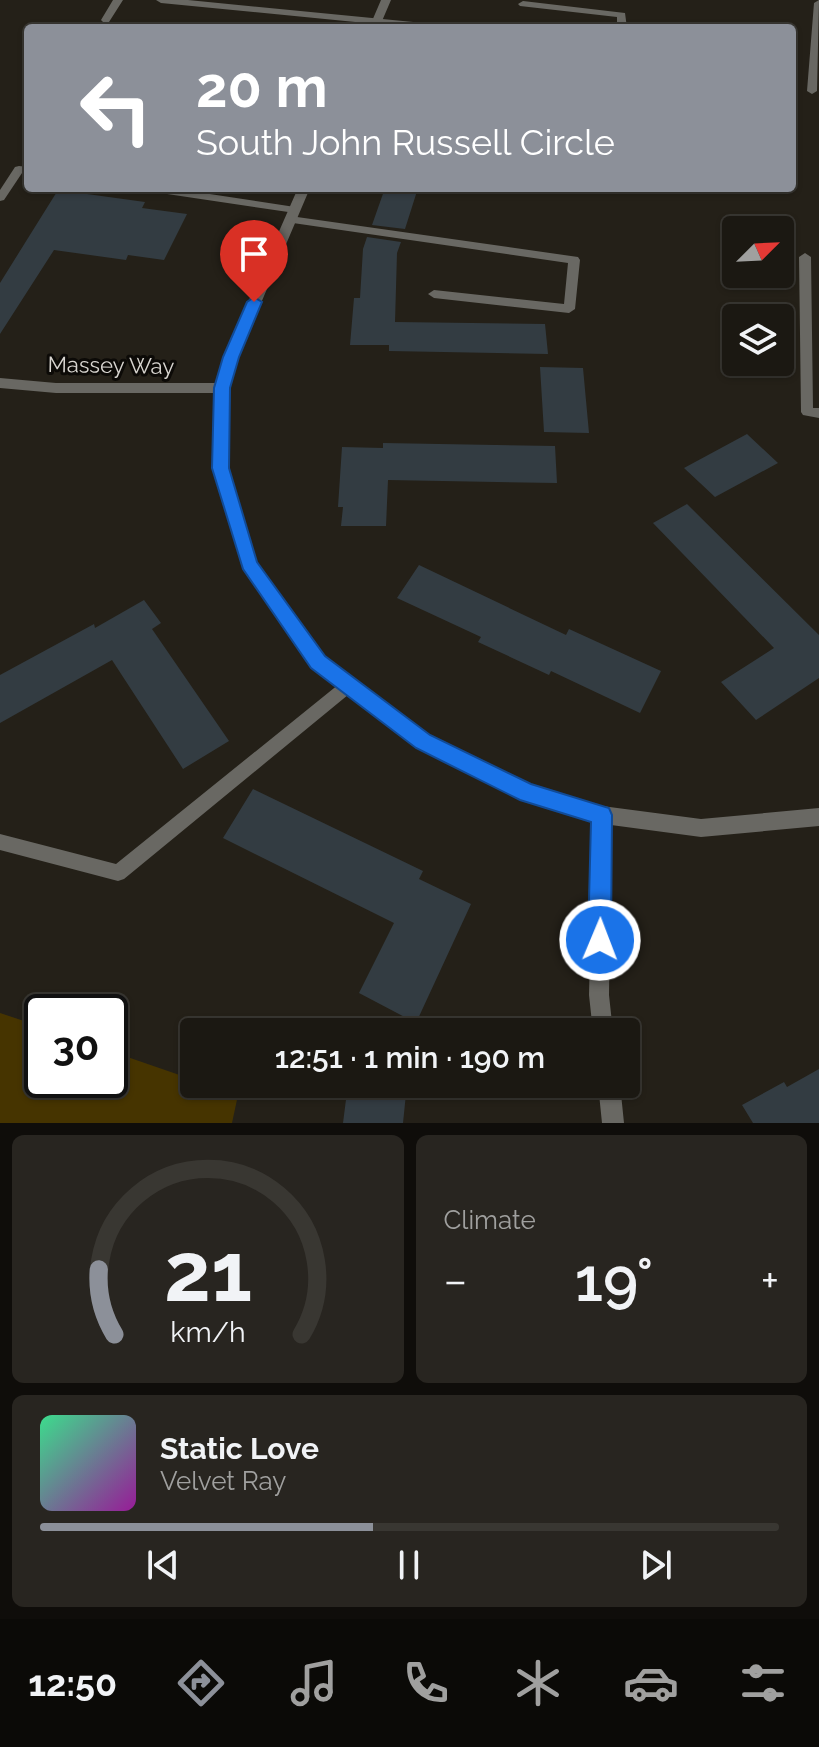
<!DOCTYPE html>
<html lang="en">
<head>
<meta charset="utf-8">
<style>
  :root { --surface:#1b1812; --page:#282520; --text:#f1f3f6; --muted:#a0a09f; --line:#393732; --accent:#8c9099 }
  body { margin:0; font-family:Raleway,sans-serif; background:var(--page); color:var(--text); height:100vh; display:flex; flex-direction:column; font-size:30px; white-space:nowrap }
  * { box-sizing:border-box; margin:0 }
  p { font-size:26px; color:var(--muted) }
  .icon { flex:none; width:44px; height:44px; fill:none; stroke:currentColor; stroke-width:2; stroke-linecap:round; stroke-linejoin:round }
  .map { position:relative; height:1123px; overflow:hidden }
  .sheet { display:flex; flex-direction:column; gap:12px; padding:12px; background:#0f0d0a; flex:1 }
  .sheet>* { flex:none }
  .hud { position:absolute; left:24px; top:24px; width:772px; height:168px; border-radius:8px; box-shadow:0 2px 6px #0004,0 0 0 2px var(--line); background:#8c9099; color:#fff; overflow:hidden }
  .needle { width:52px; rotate:66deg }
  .tools { position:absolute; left:722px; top:216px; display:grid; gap:16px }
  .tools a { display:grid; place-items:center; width:72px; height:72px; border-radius:8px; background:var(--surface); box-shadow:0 2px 6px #0004,0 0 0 2px var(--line); font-size:40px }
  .speed { position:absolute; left:24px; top:994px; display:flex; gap:16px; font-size:40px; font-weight:700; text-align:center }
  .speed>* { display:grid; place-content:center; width:104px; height:104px; border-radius:50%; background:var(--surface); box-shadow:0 2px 6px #0004,0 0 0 2px var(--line); line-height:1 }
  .speed .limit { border:4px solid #111; border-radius:12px; background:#fff; color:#111 }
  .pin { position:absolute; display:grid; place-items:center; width:68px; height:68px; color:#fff; margin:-82px -34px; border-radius:50% 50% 50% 0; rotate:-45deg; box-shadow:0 0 8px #0007 }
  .pin .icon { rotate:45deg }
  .me { position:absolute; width:88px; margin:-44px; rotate:1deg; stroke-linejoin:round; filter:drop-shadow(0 0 6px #0008) }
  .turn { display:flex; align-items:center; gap:28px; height:168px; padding:0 40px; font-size:36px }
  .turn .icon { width:104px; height:104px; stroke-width:2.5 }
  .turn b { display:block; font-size:56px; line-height:68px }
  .big { font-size:60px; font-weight:600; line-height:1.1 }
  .sheet .card { flex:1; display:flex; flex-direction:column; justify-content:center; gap:12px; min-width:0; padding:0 28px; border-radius:12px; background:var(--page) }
  .sheet .dial { align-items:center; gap:0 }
  .dial svg { height:208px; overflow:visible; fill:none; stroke:var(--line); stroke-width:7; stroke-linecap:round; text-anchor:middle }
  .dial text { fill:var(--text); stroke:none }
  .song { display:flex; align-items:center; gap:24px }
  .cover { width:96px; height:96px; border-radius:12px; background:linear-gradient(135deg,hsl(150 70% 55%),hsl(300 70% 35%)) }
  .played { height:8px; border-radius:4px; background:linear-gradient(90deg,var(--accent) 45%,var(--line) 45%) }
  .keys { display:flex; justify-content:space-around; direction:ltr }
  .heat { display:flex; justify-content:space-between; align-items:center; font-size:44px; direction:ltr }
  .sheet .tiles { flex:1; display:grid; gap:12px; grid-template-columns:1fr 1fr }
  .card:last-child { grid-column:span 2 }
  .trip { position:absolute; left:180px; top:1018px; width:460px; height:80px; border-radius:8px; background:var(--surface); box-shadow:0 2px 6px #0004,0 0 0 2px var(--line); font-weight:600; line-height:80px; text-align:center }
  .menu { display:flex; height:128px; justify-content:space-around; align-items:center; background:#0b0a07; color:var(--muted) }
  .menu .icon { width:56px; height:56px }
  .menu .on { color:var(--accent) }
  .menu b { font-size:36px; color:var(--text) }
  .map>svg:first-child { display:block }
  .green { fill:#463400 }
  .building { fill:#333c42 }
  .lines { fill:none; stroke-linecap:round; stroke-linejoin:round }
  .service { fill:#696863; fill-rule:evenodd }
  .minor { fill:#696863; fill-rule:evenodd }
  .route { fill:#1a73e8; stroke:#114b97; stroke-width:2 }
  .labels { text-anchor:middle; stroke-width:6; stroke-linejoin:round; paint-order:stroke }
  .street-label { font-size:22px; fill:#d8d5d0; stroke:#0c0a07 }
</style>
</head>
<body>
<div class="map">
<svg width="819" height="1123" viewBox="0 0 819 1123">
  <rect width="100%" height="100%" fill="#242018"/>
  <path class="green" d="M0,1013L42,1027V1080H110V1051L194,1080V1084H206L238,1095L232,1123H0Z"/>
  <path class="building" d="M385,188H418L405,229L372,225Z
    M58,190L145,202L142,208L187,214L164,260L128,255L126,260L54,250L0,334V283Z
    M367,237L401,242L397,253L395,322L545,324L548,354L389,351V345H350L354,298H360L363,249Z
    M540,367L583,368L589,433L544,432Z
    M747,434L778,463L715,497L684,468Z
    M383,443L555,446L557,483L388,480L386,526H341L343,507H338L342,447L383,448Z
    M687,504L819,635V678L756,720L721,682L774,648L653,523Z
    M419,565L566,635L569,629L661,671L640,713L551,671L549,675L478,642L481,637L397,598Z
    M144,600L161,623L152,629L229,741L183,769L112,660L0,723V675L94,624L95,628Z
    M253,789L423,871L419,879L471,904L416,1023L359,993L394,923L223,838Z
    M819,1069V1123H753L742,1105L784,1082L787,1087Z
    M348,1084H407L403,1123H343Z"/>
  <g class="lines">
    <path class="service" d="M113,0H123L109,22H103L101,20Z
      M156,0H188L444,25L449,28H416L161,3Z
      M819,0L817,91L812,94L807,91L814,3Z
      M523,1L625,13L627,28H617V17L520,6L518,4Z
      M19,166L28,167V173H22L4,200L0,201V190L15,167Z
      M142,188H170L295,207L300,210L295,213L147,191Z
      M290,216L578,257L580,260L575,309L569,313L434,298L428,294L434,290L564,304L568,263L286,222V218Z
      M805,253L811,257L813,408H819V418L803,415L801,412L799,257Z
      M349,678L354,680L357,685L354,690L124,879L118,881L0,850V834L116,864L344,680Z"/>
    <path class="minor" d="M381,0H391L379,28H369Z
      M298,188H310L238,357L229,388V468L256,562L324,657L429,736L530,785L602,806L701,819L819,808V826L701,837L611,825L609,995L613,1032H593L589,995L593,821L521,799L417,748L312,667L241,564L213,468L215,393H56L0,388V378L56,383H216L224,357Z
      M598,1084H620L624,1123H602Z"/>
  </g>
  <path class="route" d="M254,297L262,302L239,357L230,388L229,468L257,562L325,656L430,735L531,784L609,808L612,815L611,940L608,948L600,951L592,948L588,940L591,822L520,800L416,748L311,668L243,569L212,468L214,388L223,357L247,302Z"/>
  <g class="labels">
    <g class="street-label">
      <text transform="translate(111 365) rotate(1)" y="8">Massey Way</text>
    </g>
  </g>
</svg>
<div class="tools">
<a><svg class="needle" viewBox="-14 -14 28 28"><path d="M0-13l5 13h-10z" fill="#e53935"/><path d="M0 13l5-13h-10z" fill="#a0a09f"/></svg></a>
<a><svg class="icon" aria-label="layers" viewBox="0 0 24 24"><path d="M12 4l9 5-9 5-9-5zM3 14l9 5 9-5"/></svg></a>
</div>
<div class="speed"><div class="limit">30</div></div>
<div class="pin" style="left:254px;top:302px;background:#d93025"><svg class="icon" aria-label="arrive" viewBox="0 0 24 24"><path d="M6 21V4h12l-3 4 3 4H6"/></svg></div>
<svg class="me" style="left:600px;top:940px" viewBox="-20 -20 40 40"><circle r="17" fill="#1a73e8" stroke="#fff" stroke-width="3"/><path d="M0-11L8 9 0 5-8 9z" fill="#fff"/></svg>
<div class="trip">12:51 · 1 min · 190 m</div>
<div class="hud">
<div class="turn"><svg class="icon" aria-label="left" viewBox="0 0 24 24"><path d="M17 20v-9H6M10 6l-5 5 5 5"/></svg><div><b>20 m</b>South John Russell Circle</div></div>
</div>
</div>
<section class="sheet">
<div class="tiles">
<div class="card dial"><svg viewBox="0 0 100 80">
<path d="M14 69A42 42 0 1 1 86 69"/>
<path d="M14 69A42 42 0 0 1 8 44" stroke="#8c9099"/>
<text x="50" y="56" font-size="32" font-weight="700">21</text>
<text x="50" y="72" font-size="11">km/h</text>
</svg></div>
<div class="card"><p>Climate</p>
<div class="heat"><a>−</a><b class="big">19°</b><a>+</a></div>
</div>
<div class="card">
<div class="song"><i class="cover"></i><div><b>Static Love</b><p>Velvet Ray</p></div></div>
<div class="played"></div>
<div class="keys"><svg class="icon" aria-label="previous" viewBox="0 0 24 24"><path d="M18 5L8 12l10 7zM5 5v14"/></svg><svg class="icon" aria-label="pause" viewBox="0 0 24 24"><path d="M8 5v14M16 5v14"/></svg><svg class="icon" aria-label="next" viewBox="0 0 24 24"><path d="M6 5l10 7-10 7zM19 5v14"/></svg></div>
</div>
</div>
</section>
<nav class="menu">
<b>12:50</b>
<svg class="icon on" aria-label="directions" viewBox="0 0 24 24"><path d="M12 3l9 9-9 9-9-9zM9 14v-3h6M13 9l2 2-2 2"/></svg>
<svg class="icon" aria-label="music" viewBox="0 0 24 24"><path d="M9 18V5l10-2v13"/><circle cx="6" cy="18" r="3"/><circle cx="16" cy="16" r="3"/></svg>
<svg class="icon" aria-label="phone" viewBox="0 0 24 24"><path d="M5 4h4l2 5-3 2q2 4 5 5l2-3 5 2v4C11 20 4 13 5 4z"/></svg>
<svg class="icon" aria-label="climate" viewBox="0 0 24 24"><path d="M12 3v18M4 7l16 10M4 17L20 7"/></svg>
<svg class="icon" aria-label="car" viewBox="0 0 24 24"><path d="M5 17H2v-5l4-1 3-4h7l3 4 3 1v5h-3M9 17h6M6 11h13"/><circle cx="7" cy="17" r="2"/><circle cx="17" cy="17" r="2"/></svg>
<svg class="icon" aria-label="filters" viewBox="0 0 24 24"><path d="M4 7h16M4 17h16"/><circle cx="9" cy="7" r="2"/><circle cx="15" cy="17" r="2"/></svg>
</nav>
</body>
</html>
